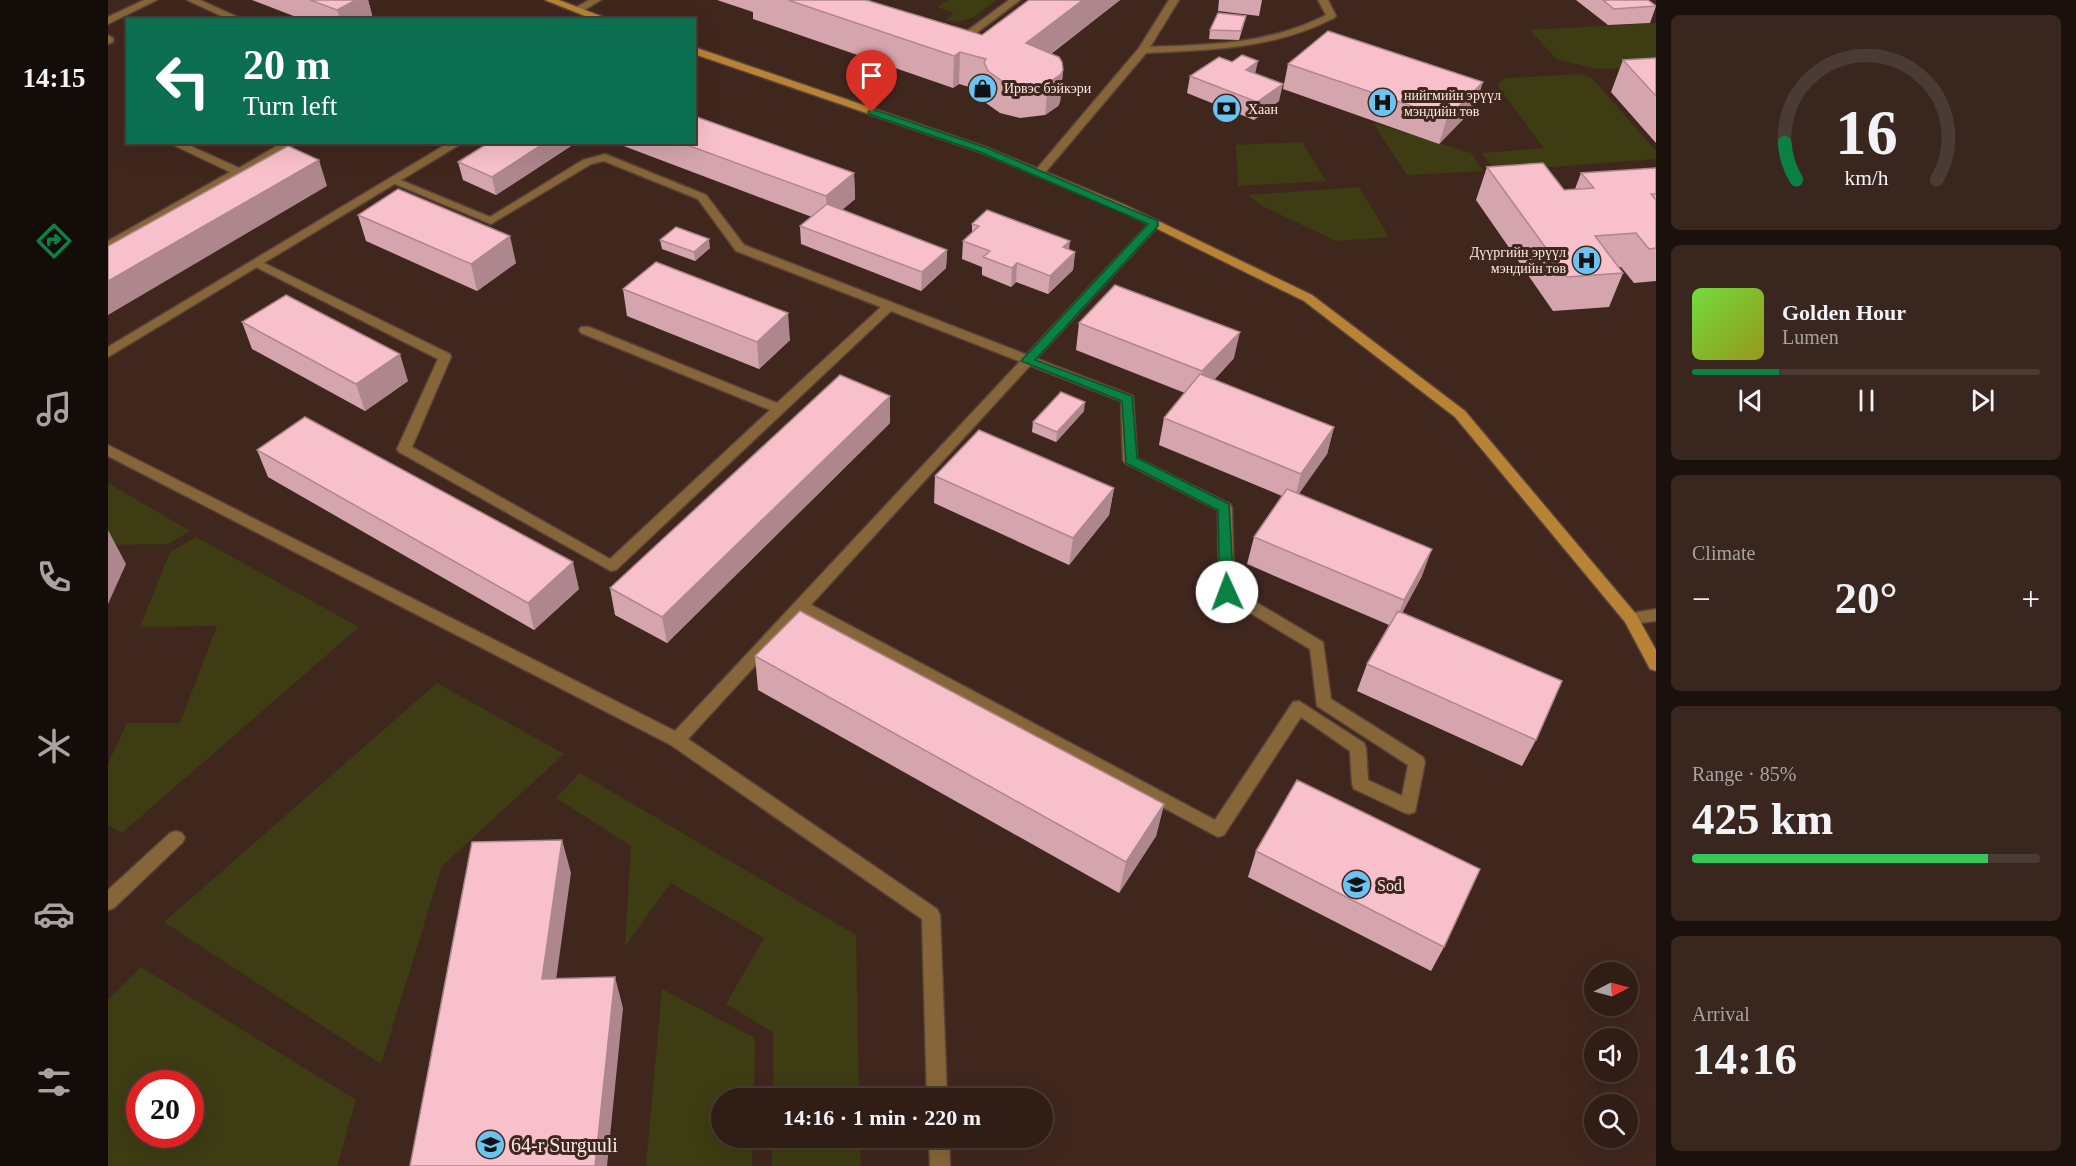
<!DOCTYPE html>
<html lang="en">
<head>
<meta charset="utf-8">
<style>
  :root { --surface:#301d16; --page:#38261f; --text:#f1f3f6; --muted:#a8a2a1; --line:#4b3b35; --accent:#0b8043 }
  body { margin:0; font-family:"Times New Roman",serif; background:var(--page); color:var(--text); height:100vh; display:flex; flex-direction:column; font-size:22px; white-space:nowrap }
  * { box-sizing:border-box; margin:0 }
  p { font-size:20px; color:var(--muted) }
  .icon { flex:none; width:33px; height:33px; fill:none; stroke:currentColor; stroke-width:2; stroke-linecap:round; stroke-linejoin:round }
  .map { position:relative; flex:1; overflow:hidden }
  .sheet { display:flex; flex-direction:column; gap:15px; padding:15px; background:#1a100c; width:420px }
  .sheet>* { flex:none }
  .guide { position:absolute; left:18px; top:18px; width:570px; height:126px; border-radius:0px; box-shadow:0 6px 24px #0002,0 0 0 2px var(--line); background:#0b6e4f; color:#fff; overflow:hidden }
  .needle { width:39px; rotate:84deg }
  .fabs { position:absolute; left:1476px; top:962px; display:grid; gap:12px }
  .fabs a { display:grid; place-items:center; width:54px; height:54px; border-radius:50%; background:var(--surface); box-shadow:0 6px 24px #0002,0 0 0 2px var(--line); font-size:30px }
  .speed { position:absolute; left:18px; top:1070px; display:flex; gap:12px; font-size:30px; font-weight:700; text-align:center }
  .speed>* { display:grid; place-content:center; width:78px; height:78px; border-radius:50%; background:var(--surface); box-shadow:0 6px 24px #0002,0 0 0 2px var(--line); line-height:1 }
  .speed .limit { border:9px solid #d22; background:#fff; color:#111 }
  .pin { position:absolute; display:grid; place-items:center; width:51px; height:51px; color:#fff; margin:-62px -26px; border-radius:50% 50% 50% 0; rotate:-45deg; box-shadow:0 0 6px #0007 }
  .pin .icon { rotate:45deg }
  .me { position:absolute; width:66px; margin:-33px; rotate:358deg; stroke-linejoin:round; filter:drop-shadow(0 0 4px #0008) }
  .turn { display:flex; align-items:center; gap:21px; height:126px; padding:0 18px; font-size:27px }
  .turn .icon { width:78px; height:78px; stroke-width:2.5 }
  .turn b { display:block; font-size:42px; line-height:51px }
  .big { font-size:45px; font-weight:700; line-height:1.1 }
  .sheet .tile { flex:1; display:flex; flex-direction:column; justify-content:center; gap:9px; min-width:0; padding:0 21px; border-radius:9px; background:var(--page) }
  .sheet .dial { align-items:center; gap:0 }
  .dial svg { height:156px; overflow:visible; fill:none; stroke:var(--line); stroke-width:7; stroke-linecap:round; text-anchor:middle }
  .dial text { fill:var(--text); stroke:none }
  .song { display:flex; align-items:center; gap:18px }
  .cover { width:72px; height:72px; border-radius:9px; background:linear-gradient(135deg,hsl(100 70% 55%),hsl(60 70% 35%)) }
  .played { height:6px; border-radius:3px; background:linear-gradient(90deg,var(--accent) 25%,var(--line) 25%) }
  .keys { display:flex; justify-content:space-around; direction:ltr }
  .heat { display:flex; justify-content:space-between; align-items:center; font-size:33px; direction:ltr }
  .charge { height:9px; border-radius:4px; background:linear-gradient(90deg,#34c759 85%,var(--line) 0) }
  .trip { position:absolute; left:603px; top:1088px; width:342px; height:60px; border-radius:30px; background:var(--surface); box-shadow:0 6px 24px #0002,0 0 0 2px var(--line); font-weight:700; line-height:60px; text-align:center }
  main { display:flex; flex:1; min-height:0 }
  .tab-bar { display:flex; flex-direction:column; width:108px; justify-content:space-around; align-items:center; background:#130c09; color:var(--muted) }
  .tab-bar .icon { width:42px; height:42px }
  .tab-bar .active { color:var(--accent) }
  .tab-bar b { font-size:27px; color:var(--text) }
  .map>svg:first-child { display:block }
  .green { fill:#3d3c13; fill-rule:evenodd }
  .lines { fill:none; stroke-linecap:round; stroke-linejoin:round }
  .service-casing { stroke:#5a423a; stroke-width:3 }
  .minor-casing { stroke:#5a423a; stroke-width:3 }
  .tertiary-casing { stroke:#5a423a; stroke-width:3 }
  .secondary-casing { stroke:#5a423a; stroke-width:3 }
  .service { fill:#866638; fill-rule:evenodd }
  .minor { fill:#866638; fill-rule:evenodd }
  .tertiary { fill:#866638; fill-rule:evenodd }
  .secondary { fill:#b88334; fill-rule:evenodd }
  .wall { fill:#d5a5ae }
  .shaded-wall { fill:#ae868d }
  .building { fill:#f8c0ca; stroke:#ae868d; stroke-width:1.5 }
  .route { fill:#0b8043; stroke:#07532c; stroke-width:1.5 }
  .labels { text-anchor:middle; stroke-width:6; stroke-linejoin:round; paint-order:stroke }
  .far-poi-label { font-size:14px; fill:#fcebe5; stroke:#40271e; text-anchor:start }
  .poi-label { font-size:16px; fill:#fcebe5; stroke:#40271e; text-anchor:start }
  .near-poi-label { font-size:20px; fill:#fcebe5; stroke:#40271e; text-anchor:start }
</style>
</head>
<body>
<main>
<nav class="tab-bar">
<b>14:15</b>
<svg class="icon active" aria-label="directions" viewBox="0 0 24 24"><path d="M12 3l9 9-9 9-9-9zM9 14v-3h6M13 9l2 2-2 2"/></svg>
<svg class="icon" aria-label="music" viewBox="0 0 24 24"><path d="M9 18V5l10-2v13"/><circle cx="6" cy="18" r="3"/><circle cx="16" cy="16" r="3"/></svg>
<svg class="icon" aria-label="phone" viewBox="0 0 24 24"><path d="M5 4h4l2 5-3 2q2 4 5 5l2-3 5 2v4C11 20 4 13 5 4z"/></svg>
<svg class="icon" aria-label="climate" viewBox="0 0 24 24"><path d="M12 3v18M4 7l16 10M4 17L20 7"/></svg>
<svg class="icon" aria-label="car" viewBox="0 0 24 24"><path d="M5 17H2v-5l4-1 3-4h7l3 4 3 1v5h-3M9 17h6M6 11h13"/><circle cx="7" cy="17" r="2"/><circle cx="17" cy="17" r="2"/></svg>
<svg class="icon" aria-label="filters" viewBox="0 0 24 24"><path d="M4 7h16M4 17h16"/><circle cx="9" cy="7" r="2"/><circle cx="15" cy="17" r="2"/></svg>
</nav>
<div class="map">
<svg width="1548" height="1166" viewBox="0 0 1548 1166">
  <rect width="100%" height="100%" fill="#40271e"/>
  <path class="green" d="M840,0H889C874,11 858,27 838,20L846,13L829,7Z
    M1548,23V68L1489,69L1448,59L1422,30Z
    M1470,74L1484,78L1548,151V159L1388,171L1374,153L1436,148L1389,85L1395,79L1401,78Z
    M1265,123L1363,153L1375,171L1299,175Z
    M1194,142L1218,181L1130,186L1128,145Z
    M1251,187L1281,237L1228,241L1156,207L1140,195Z
    M0,483L82,531L60,544L0,545Z
    M88,537L251,627L14,833L0,825V764L19,723H72L109,626L32,627L62,552Z
    M329,683L456,754L334,866L273,1064L56,922Z
    M472,773L748,935L751,1098H665V1032L618,1004L656,938L563,883L517,946L523,846L448,798Z
    M33,967L248,1100L229,1166H0V1000ZM32,1083H82V1134H32Z
    M554,989L647,1038L646,1098H614V1137H645L644,1166H538Z
    M664,1137H752L753,1166H664Z"/>
  <g class="lines">
    <defs>
      <path id="service" d="M36,0H49L0,24V17Z
        M79,0H92L136,20H122Z
        M901,0H912L863,37H857L839,30L844,27L859,31Z
        M1210,0H1220L1228,16L1226,18C1166,49 1102,50 1035,53L1030,50L1035,47C1098,45 1160,45 1218,15Z
        M0,35L5,38V42L0,44Z
        M59,142H74L131,168L176,142H190L0,250V241L122,172Z
        M497,154L598,195L636,245L1025,396L1029,458L1122,504L1124,508L1126,589L1215,642L1223,699L1315,757L1317,762L1307,812L1301,814L1295,812L1246,789L1244,784L1242,751L1193,717L1116,835L1110,837L688,610L685,606L688,602H698L1107,820L1185,702L1191,701L1256,743L1258,748L1260,780L1294,796L1300,765L1209,706L1202,649L1114,596L1111,592L1110,510L1017,463L1015,460L1013,401L783,311L508,570L503,571L291,452L289,449L330,359L142,264L144,261H152L342,354L343,357L304,447L502,559L662,410L473,333L471,330L473,327H481L669,403L773,307L628,251L590,199L496,161L483,164L383,224L280,181L282,179H290L382,217L475,160Z
        M68,831L74,833L77,838L74,843L6,908L0,910V890L62,833Z"/>
      <path id="minor" d="M481,0H493L473,12H467V8Z
        M1061,0H1071L1039,52L935,175H927V171L1031,48Z
        M342,142H356L0,357V347Z
        M1047,220L1051,221V225L580,739L829,909L832,915L839,1098H819L814,919L563,745L0,456V445L567,731L1043,221Z
        M821,1137H841L842,1166H822Z"/>
      <path id="tertiary" d="M1548,609V621L1523,624L1518,622L1515,618L1518,614Z"/>
      <path id="secondary" d="M437,0H451L503,20H487Z
        M586,47L880,148L1019,206L1204,295L1357,411L1528,614L1548,650V671L1542,669L1517,622L1347,417L1196,301L1011,210L872,152L586,54Z"/>
    </defs>
    <use href="#service" class="service-casing"/>
    <use href="#minor" class="minor-casing"/>
    <use href="#tertiary" class="tertiary-casing"/>
    <use href="#secondary" class="secondary-casing"/>
    <use href="#service" class="service"/>
    <use href="#minor" class="minor"/>
    <use href="#tertiary" class="tertiary"/>
    <use href="#secondary" class="secondary"/>
  </g>
  <path class="wall" d="M144,0H260L265,19L196,20Z
    M609,0H758L874,35L921,0H1012L943,54L955,70L952,102L950,106L937,115L912,118L892,113L878,103L875,94V91L851,84L845,88L645,19V12Z
    M1111,0H1154L1151,16L1110,11Z
    M1468,0H1540L1548,6L1542,23L1500,25Z
    M1136,24L1131,40L1101,39L1102,30Z
    M1548,58V143L1503,92L1515,60Z
    M1180,64L1367,107L1331,144L1175,89Z
    M1147,73L1171,101L1146,120L1079,93L1082,76Z
    M20,77V89L16,79Z
    M382,142H469L388,195L355,180L350,162Z
    M505,142H586L746,173L747,199L734,210L839,250L838,268L813,291L693,244L692,226L704,217Z
    M1379,167L1456,190L1467,189L1473,173L1548,168V281L1526,283L1513,267H1511L1515,273L1501,307L1445,311L1368,200Z
    M250,215L408,263L369,291L258,241Z
    M864,224L967,252L965,270L940,294L908,282L903,287L874,275V267L854,259L855,241L864,233Z
    M552,240L602,248L587,261L554,249Z
    M515,289L682,340L651,369L519,316Z
    M134,322L300,381L257,411L144,349Z
    M971,323L1126,358L1106,380L1226,427L1219,454L1190,494L1314,576L1294,613L1428,740L1414,766L1249,691L1259,664L1281,625L1139,564L1146,537L1174,496L1051,445L1056,418L1077,393L968,350Z
    M976,411L948,442L924,432L925,422Z
    M782,423L559,643L507,615L502,588Z
    M149,450L471,589L426,630L160,477Z
    M827,476L1006,488L1001,515L961,565L826,503Z
    M647,656L1056,804L1048,836L1011,893L650,690Z
    M1148,851L1336,947L1323,971L1140,877Z"/>
  <path class="shaded-wall" d="M248,0H260L265,19L232,20L229,10Z
    M975,0H1012L915,75L918,43Z
    M852,52L851,84L845,88L846,56Z
    M1150,61L1146,79L1138,70Z
    M955,70L952,102L950,106L937,115L940,83Z
    M1375,82L1367,107L1331,144L1339,118Z
    M1175,84L1171,101L1146,120L1149,102Z
    M438,142H469L388,195L384,177Z
    M211,160L219,186L0,315V281Z
    M746,173L747,199L719,222L718,196Z
    M402,236L408,263L369,291L363,264Z
    M601,239L602,248L587,261L586,252Z
    M962,241L960,259L967,252L965,270L940,294L942,276L955,247Z
    M839,250L838,268L813,291L814,272Z
    M909,263L908,282L903,287L904,268Z
    M680,313L682,340L651,369L649,342Z
    M1132,332L1126,358L1089,398L1094,371Z
    M292,354L300,381L257,411L248,384Z
    M782,396V423L559,643L554,617Z
    M977,402L976,411L948,442L949,432Z
    M1226,427L1219,454L1186,501L1193,474Z
    M1006,488L1001,515L961,565L965,538Z
    M0,530L18,564L0,604Z
    M1324,549L1314,576L1286,627L1296,600Z
    M465,562L471,589L426,630L420,603Z
    M1056,804L1048,836L1011,893L1018,862Z
    M454,840L463,873L444,1009L434,979Z
    M507,977L515,1008L499,1166H487Z"/>
  <path class="building" d="M202,0H248L229,10Z
    M680,0H758L874,35L921,0H975L918,43L951,57L954,62L955,70L953,74L940,83L914,86L894,81L880,71L876,62L878,59L852,52L846,56Z
    M1495,0H1540L1548,6L1506,9Z
    M1110,13L1138,16L1133,31L1102,30Z
    M1220,31L1375,82L1339,118L1180,64Z
    M1134,55L1150,61L1138,70L1175,84L1149,102L1082,76L1111,57L1124,62Z
    M1548,58V96L1515,60Z
    M586,116L746,173L718,196L571,142H586Z
    M382,142H438L384,177L350,162Z
    M180,146L211,160L0,281V246Z
    M1435,163L1456,190L1486,188L1473,173L1548,168V194H1543L1548,200V248L1541,249L1528,233L1487,236L1515,273L1459,277L1379,167Z
    M290,189L402,236L363,264L250,215Z
    M719,204L839,250L814,272L692,226Z
    M879,210L962,241L955,247L967,252L942,276L909,263L904,268L875,257L882,251L855,241L871,226L864,224Z
    M568,227L601,239L586,252L552,240Z
    M548,262L680,313L649,342L515,289Z
    M1007,285L1132,332L1094,371L971,323Z
    M178,295L292,354L248,384L134,322Z
    M1092,374L1226,427L1193,474L1056,418Z
    M732,375L782,396L554,617L502,588Z
    M953,392L977,402L949,432L925,422Z
    M197,417L465,562L420,603L149,450Z
    M871,430L1006,488L965,538L827,476Z
    M1179,489L1324,549L1296,600L1146,537Z
    M692,611L1056,804L1018,862L647,656Z
    M1290,611L1454,681L1428,740L1259,664Z
    M1189,780L1372,869L1336,947L1148,851Z
    M454,840L434,979L507,977L487,1166H302L364,842Z"/>
  <path class="route" d="M764,109L879,148L1050,221V226L927,360L1024,396L1029,458L1121,504L1126,592L1124,596L1119,597L1112,592L1110,510L1018,463L1014,401L913,361L1040,224L872,152L761,114L760,112Z"/>
  <defs>
    <symbol id="shop-disc" viewBox="-11 -11 22 22"><circle r="9.5" fill="#6ac3f1" stroke="#40271e"/><path d="M-5-2.5h2.3a2.7 3.5 0 0 1 5.4 0H5L5.5 6h-11ZM-1.5-2.5h3a1.5 2.3 0 0 0-3 0Z" fill="#111"/></symbol>
    <symbol id="hospital-disc" viewBox="-11 -11 22 22"><circle r="9.5" fill="#6ac3f1" stroke="#40271e"/><path d="M-5-5h3v3.5h4V-5h3V5h-3V1.5h-4V5h-3Z" fill="#111"/></symbol>
    <symbol id="bank-disc" viewBox="-11 -11 22 22"><circle r="9.5" fill="#6ac3f1" stroke="#40271e"/><path d="M-6-4H6V4H-6ZM0-2.3a2.3 2.3 0 1 0 0 4.6a2.3 2.3 0 1 0 0-4.6Z" fill="#111"/></symbol>
    <symbol id="school-disc" viewBox="-11 -11 22 22"><circle r="9.5" fill="#6ac3f1" stroke="#40271e"/><path d="M0-5L7-2L0 1L-7-2ZM-4 1L0 2.5L4 1V4Q0 6-4 4Z" fill="#111"/></symbol>
  </defs>
  <g fill-rule="evenodd">
    <use href="#shop-disc" x="858" y="72" width="33" height="33"/>
    <use href="#hospital-disc" x="1258" y="86" width="33" height="33"/>
    <use href="#bank-disc" x="1102" y="92" width="33" height="33"/>
    <use href="#hospital-disc" x="1462" y="244" width="33" height="33"/>
    <use href="#school-disc" x="1232" y="868" width="33" height="33"/>
    <use href="#school-disc" x="366" y="1128" width="33" height="33"/>
  </g>
  <g class="labels">
    <g class="far-poi-label">
      <text x="896" y="93">Ирвэс бэйкэри</text>
      <text x="1296" y="100">нийгмийн эрүүл<tspan x="1296" dy="16">мэндийн төв</tspan></text>
      <text x="1140" y="114">Хаан</text>
      <text x="1458" y="257" text-anchor="end">Дүүргийн эрүүл<tspan x="1458" dy="16">мэндийн төв</tspan></text>
    </g>
    <g class="poi-label">
      <text x="1269" y="891">Sod</text>
    </g>
    <g class="near-poi-label">
      <text x="403" y="1152">64-r Surguuli</text>
    </g>
  </g>
</svg>
<div class="fabs">
<a><svg class="needle" viewBox="-14 -14 28 28"><path d="M0-13l5 13h-10z" fill="#e53935"/><path d="M0 13l5-13h-10z" fill="#a8a2a1"/></svg></a>
<a><svg class="icon" aria-label="sound" viewBox="0 0 24 24"><path d="M4 9h4l5-4v14l-5-4H4zM17 9q2 3 0 6"/></svg></a>
<a><svg class="icon" aria-label="search" viewBox="0 0 24 24"><circle cx="10" cy="10" r="6"/><path d="M15 15l6 6"/></svg></a>
</div>
<div class="speed"><div class="limit">20</div></div>
<div class="pin" style="left:764px;top:112px;background:#d93025"><svg class="icon" aria-label="arrive" viewBox="0 0 24 24"><path d="M6 21V4h12l-3 4 3 4H6"/></svg></div>
<svg class="me" style="left:1119px;top:592px" viewBox="-20 -20 40 40"><circle r="19" fill="#fff"/><path d="M0-13L10 11 0 6-10 11z" fill="#0b8043"/></svg>
<div class="trip">14:16 · 1 min · 220 m</div>
<div class="guide">
<div class="turn"><svg class="icon" aria-label="left" viewBox="0 0 24 24"><path d="M17 20v-9H6M10 6l-5 5 5 5"/></svg><div><b>20 m</b>Turn left</div></div>
</div>
</div>
<section class="sheet">
<div class="tile dial"><svg viewBox="0 0 100 80">
<path d="M14 69A42 42 0 1 1 86 69"/>
<path d="M14 69A42 42 0 0 1 8 50" stroke="#0b8043"/>
<text x="50" y="56" font-size="32" font-weight="700">16</text>
<text x="50" y="72" font-size="11">km/h</text>
</svg></div>
<div class="tile">
<div class="song"><i class="cover"></i><div><b>Golden Hour</b><p>Lumen</p></div></div>
<div class="played"></div>
<div class="keys"><svg class="icon" aria-label="previous" viewBox="0 0 24 24"><path d="M18 5L8 12l10 7zM5 5v14"/></svg><svg class="icon" aria-label="pause" viewBox="0 0 24 24"><path d="M8 5v14M16 5v14"/></svg><svg class="icon" aria-label="next" viewBox="0 0 24 24"><path d="M6 5l10 7-10 7zM19 5v14"/></svg></div>
</div>
<div class="tile"><p>Climate</p>
<div class="heat"><a>−</a><b class="big">20°</b><a>+</a></div>
</div>
<div class="tile"><p>Range · 85%</p><b class="big">425 km</b><div class="charge"></div></div>
<div class="tile"><p>Arrival</p><b class="big">14:16</b></div>
</section>
</main>
</body>
</html>
